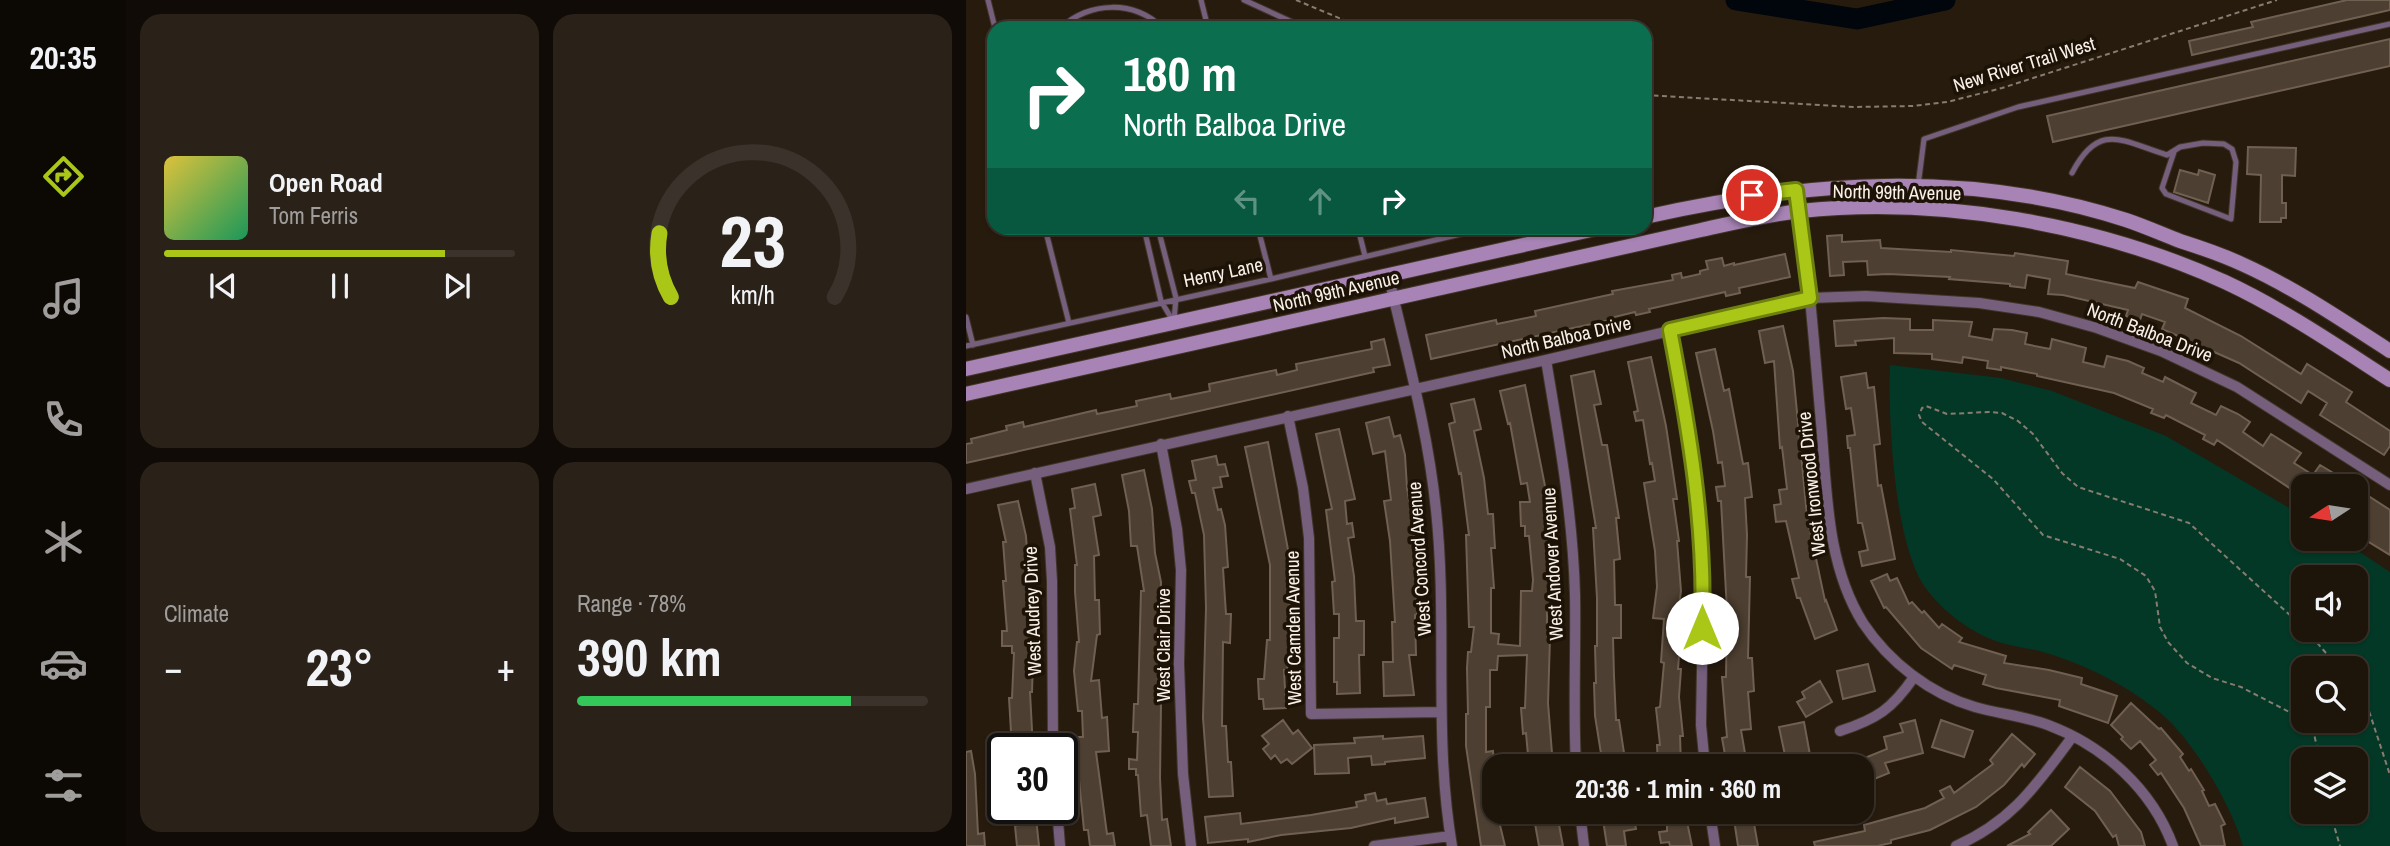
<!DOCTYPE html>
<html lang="en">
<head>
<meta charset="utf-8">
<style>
  :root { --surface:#1d140a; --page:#2a2118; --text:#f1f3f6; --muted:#a09e9c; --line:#3b332b; --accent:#aac717 }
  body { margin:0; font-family:"Archivo Narrow",sans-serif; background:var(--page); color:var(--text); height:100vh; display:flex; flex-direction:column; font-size:26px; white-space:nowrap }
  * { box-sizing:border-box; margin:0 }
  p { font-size:23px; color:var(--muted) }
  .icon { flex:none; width:38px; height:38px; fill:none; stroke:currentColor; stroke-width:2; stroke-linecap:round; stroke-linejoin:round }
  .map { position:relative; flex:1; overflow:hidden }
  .drawer { display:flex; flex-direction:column; gap:14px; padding:14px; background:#100b06; width:840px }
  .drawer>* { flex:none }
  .top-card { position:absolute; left:21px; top:21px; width:665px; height:214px; border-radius:21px; box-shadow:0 2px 5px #0004,0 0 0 2px var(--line); background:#0b6e4f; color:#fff; overflow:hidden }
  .needle { width:46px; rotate:258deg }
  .controls { position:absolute; left:1325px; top:474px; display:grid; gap:14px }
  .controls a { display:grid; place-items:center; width:77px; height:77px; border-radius:14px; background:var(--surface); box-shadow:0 2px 5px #0004,0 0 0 2px var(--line); font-size:35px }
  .speed { position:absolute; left:21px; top:733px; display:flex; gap:14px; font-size:35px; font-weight:700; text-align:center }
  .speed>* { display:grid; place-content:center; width:91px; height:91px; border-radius:50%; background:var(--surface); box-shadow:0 2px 5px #0004,0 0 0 2px var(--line); line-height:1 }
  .speed .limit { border:4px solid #111; border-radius:10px; background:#fff; color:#111 }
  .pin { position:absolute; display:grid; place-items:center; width:60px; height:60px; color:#fff; margin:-30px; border:4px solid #fff; border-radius:50%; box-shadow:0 2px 7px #0007 }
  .me { position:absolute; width:77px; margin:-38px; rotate:0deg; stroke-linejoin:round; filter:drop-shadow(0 0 5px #0008) }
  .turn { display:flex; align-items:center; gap:24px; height:147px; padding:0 21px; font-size:32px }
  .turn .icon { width:91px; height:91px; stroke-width:2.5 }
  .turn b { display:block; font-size:49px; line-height:60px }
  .lanes { display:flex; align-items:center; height:66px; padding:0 21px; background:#0003; justify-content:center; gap:35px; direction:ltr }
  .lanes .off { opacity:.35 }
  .big { font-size:52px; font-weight:700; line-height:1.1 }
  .drawer .card { flex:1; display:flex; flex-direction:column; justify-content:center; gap:10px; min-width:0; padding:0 24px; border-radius:21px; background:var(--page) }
  .drawer .dial { align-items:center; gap:0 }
  .dial svg { height:182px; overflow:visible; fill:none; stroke:var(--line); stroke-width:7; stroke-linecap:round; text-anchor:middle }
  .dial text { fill:var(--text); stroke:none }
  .song { display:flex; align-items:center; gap:21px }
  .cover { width:84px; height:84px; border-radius:10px; background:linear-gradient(135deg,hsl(50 70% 55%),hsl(150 70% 35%)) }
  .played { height:7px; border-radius:4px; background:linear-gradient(90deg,var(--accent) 80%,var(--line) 80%) }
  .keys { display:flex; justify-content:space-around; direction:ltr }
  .heat { display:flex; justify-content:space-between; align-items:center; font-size:38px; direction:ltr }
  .charge { height:10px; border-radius:5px; background:linear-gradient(90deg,#34c759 78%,var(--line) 0) }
  .drawer .tiles { flex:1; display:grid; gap:14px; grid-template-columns:repeat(2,1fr) }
  .trip { position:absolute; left:516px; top:754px; width:392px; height:70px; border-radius:21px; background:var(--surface); box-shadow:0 2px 5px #0004,0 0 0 2px var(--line); font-weight:700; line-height:70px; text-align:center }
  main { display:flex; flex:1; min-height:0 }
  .tab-bar { display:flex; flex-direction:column; width:126px; justify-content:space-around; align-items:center; background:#0c0804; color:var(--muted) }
  .tab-bar .icon { width:49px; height:49px }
  .tab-bar .current { color:var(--accent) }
  .tab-bar b { font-size:32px; color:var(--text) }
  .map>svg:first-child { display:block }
  .green { fill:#033826; fill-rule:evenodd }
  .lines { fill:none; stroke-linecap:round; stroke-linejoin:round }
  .river { stroke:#00060c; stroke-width:21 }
  .building { fill:#4d3f31; stroke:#6f6052; stroke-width:2 }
  .lane-casing { stroke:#403528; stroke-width:7 }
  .street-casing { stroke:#403528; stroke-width:12 }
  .secondary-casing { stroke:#403528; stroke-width:16 }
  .path { stroke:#877c71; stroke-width:2; stroke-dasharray:5 3.5; stroke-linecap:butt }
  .lane { stroke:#755f7d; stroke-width:5 }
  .street { stroke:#755f7d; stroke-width:10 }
  .secondary { stroke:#a784b5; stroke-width:14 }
  .route-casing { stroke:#6e810f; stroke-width:18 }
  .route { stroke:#aac717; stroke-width:12 }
  .labels { text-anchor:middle; stroke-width:7; stroke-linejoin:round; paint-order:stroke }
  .street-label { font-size:19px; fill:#f9f0e8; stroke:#1d1206 }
</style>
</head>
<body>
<main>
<nav class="tab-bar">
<b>20:35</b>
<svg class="icon current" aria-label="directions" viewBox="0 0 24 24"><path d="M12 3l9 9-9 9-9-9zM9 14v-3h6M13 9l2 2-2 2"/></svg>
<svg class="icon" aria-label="music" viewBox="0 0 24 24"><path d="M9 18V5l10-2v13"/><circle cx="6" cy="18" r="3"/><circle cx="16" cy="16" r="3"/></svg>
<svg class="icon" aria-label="phone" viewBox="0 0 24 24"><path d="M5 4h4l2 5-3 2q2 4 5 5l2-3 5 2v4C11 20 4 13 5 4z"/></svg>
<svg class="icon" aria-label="climate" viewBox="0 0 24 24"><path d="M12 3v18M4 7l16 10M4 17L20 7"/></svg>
<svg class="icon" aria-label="car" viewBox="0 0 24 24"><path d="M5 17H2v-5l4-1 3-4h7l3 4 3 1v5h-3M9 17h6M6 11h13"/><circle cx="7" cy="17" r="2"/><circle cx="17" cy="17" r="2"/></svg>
<svg class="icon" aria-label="filters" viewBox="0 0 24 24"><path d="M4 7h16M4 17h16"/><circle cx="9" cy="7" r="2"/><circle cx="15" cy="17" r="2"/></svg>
</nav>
<section class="drawer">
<div class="tiles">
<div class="card">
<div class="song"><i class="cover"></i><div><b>Open Road</b><p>Tom Ferris</p></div></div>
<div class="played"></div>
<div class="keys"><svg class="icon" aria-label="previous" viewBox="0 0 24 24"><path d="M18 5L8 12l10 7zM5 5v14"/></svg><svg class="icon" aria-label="pause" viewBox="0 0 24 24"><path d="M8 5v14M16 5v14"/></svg><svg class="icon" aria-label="next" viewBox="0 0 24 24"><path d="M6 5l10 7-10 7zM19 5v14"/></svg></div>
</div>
<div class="card dial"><svg viewBox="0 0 100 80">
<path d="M14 69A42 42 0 1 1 86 69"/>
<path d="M14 69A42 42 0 0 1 9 41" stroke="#aac717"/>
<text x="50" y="56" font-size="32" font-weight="700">23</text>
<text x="50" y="72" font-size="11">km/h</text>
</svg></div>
<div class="card"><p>Climate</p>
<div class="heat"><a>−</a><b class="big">23°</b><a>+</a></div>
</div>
<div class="card"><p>Range · 78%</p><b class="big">390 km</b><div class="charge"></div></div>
</div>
</section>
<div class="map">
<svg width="1424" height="846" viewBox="0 0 1424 846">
  <rect width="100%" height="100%" fill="#271b0e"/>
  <path class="green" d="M924,365L1035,378L1086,391L1200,436L1337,516V539H1374L1424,572V846H1277C1265,805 1230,745 1198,716C1163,686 1121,665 1077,652C1063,648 1049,647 1036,643C1006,634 977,612 959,587C928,543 922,419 924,365ZM1337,578H1390V630H1337ZM1337,668H1390V721H1337ZM1337,760H1390V812H1337Z"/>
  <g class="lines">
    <path class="river" d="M770,0L891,19L979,0"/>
  </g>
  <path class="building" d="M1381,0H1424V10L1226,55L1223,41L1287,27L1285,22Z
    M1424,39V66L1087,142L1081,116Z
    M1282,147L1330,148L1329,176L1316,175V203H1320V218H1315V222H1294L1295,175L1281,174Z
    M1214,170L1232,175L1233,170L1249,175L1242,203L1208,192Z
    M876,235V242L914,240L915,248L985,252V250L1048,256L1049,253L1102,261L1100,274L1169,288L1172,282L1222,299L1219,308L1275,336L1335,374L1341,364L1386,392L1380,402L1424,431V446L1418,455L1354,415L1361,403L1342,391L1335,403L1273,363L1196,329L1199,322L1176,314L1174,320L1160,316L1162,310L1097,295L1082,294L1084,279L1061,275L1059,288L1044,286V284L983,279L984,277L922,274L902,275L901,261L877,262L878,275L864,276L861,236Z
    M819,254L824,277L773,288L774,293L760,296L759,292L683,309L684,312L670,315L669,312L644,318V320L465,359L460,335L530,320L531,324L570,316L569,311L647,294L646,291L707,280L706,275L715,273L716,278L734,274V271L742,269L740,261L756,258L758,266L768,263V265Z
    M917,318L944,319V330H967V320L1006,322L1003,336L1026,340L1028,329L1046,330L1061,333L1059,344L1084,349L1086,339L1120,348L1117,362L1138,367L1141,356L1162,361L1178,368L1176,373L1197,382L1199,377L1230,393L1225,403L1250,415L1255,406L1272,414L1284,422L1277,432L1297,446L1305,434L1335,453L1328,463L1347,475L1354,465L1389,486H1337V497L1251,440L1248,445L1237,439L1239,435L1200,415L1198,418L1185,413L1187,409L1148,393L1071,376V374L1035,367V370L1021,368L1022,361L997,357L996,363L966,359V354L928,353V338L889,341L890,345L870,346L868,321Z
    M817,326L827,371L841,516L859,601L860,600L871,630L849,639L834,598H831L826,579L833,578L820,521L810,522L808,505L815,504L813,490L821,489L816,447L814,448L808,361L799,363L793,331Z
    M418,339L424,365L407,368L408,372L0,463V444L6,443L5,439L41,430L40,426L57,422L58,427L130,410L131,414L171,406L170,401L204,394L205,399L244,391L243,384L310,370L311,375L331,370L330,364L406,349L405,342Z
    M749,349L758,391L763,389L777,464L782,463L786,497L779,498L781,535L780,577H784L782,658H786L788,691L782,692L785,729L775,730L781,765L771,766H761L756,738L761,737L756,677H760L761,611L755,501H752L750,487L759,486L756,462L752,463L747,431L730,353Z
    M685,357L700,426L711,499H707L713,541H711L715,591L710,629L715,630L712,669H715L713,697L717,736H714L715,766H692L691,745H694L690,708L694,707L698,663L695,662L698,619L687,618L691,587L689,551L678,483L689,481L686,463L684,464L677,420L670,421L668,412L672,411L662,362Z
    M628,371L635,404L628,405L636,445H641L653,518H650L654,559L648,560L649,605H655V638H647L648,676L650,720H653L660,766H637L629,716L628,683H630L629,646H631V598L627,528H630L605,376Z
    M900,373L902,388L908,387L914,444L908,445L912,486L915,485L929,559L896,566L893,552L902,550L896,523H892L884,448H882L881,436L889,435L885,408L880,409L875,377Z
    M559,385L580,491L578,492L581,542L585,573V611H581V638H584L582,703L587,766H563L560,733L557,734L555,708H559L561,655L532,656L531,670H524V707H520V752L527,751L528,764V812H556V818L533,821L539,846H515L500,746V714H502L501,668L502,652H505L508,627H503L500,535H503L495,473L493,474L483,424L489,422L485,404L508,399L515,429L508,431L518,478L522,514H527L529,548H525L528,588H525V633L533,634L532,644L554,646L555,591H566L567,580L563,536H559V526H555L554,502H564L561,483L555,484L544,423L542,424L534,391Z
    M423,417L428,437L434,435L439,455L441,488L448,528L451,614L449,615L450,655H443L448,695L418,696L417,662H427L426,622H429L424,541L418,501L425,500L419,451L407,454L400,423Z
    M373,429L389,499L379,501L381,524L386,523L388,537L382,538L388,576L390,621H398V655H393L394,693L371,694V682H368V638H373V614H368L366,582L369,581L360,510L366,509L350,434Z
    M302,442L323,555L324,642L321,671L318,670L320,708L298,709L297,699H293L292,679H298L301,640H304V565L279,447Z
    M250,456L252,465L259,464L262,476L254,477L256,487L247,488L252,510L255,509L259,525L262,567L257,568L260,614H265L264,643L257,642L256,726H260L262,762H265L267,796L243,797L237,718L240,608L238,535L229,493H226L223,481L230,480L226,461Z
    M178,470L186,509L189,553L195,582L191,704H195L194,778L196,820L201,819L205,846H185L181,815L175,816L172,775H170V769H163V759L171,760L172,732H167L168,704H172L175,591H178L171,546H165L163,511L156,475Z
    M129,484L135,515L127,517L133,555L128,556L129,600H133L134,634L131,635L125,681L133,680L136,718L141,717L143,751L130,752L141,834L147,833L149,846H124L122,830H118L111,760V737H117L116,711H112L108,671L111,642H113L109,592V565H111L104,509L109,508L106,489Z
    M1401,495L1424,510V555L1398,539L1399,536L1390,530V501L1396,505Z
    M52,501L60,536L65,612L63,659L67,660L66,692H64L67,749H46L43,698H46L48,653H46V646H36V631H41L37,581H40L37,542H40L32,505Z
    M921,574L924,581L931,578L943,604L946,602L956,613L958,611L973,628L976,624L996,638L993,642L1040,656L1038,663L1083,670L1116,678L1115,684L1151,696L1142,723L1093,706L1094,700L1030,688L1017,684L1020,675L988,665L986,669L955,648L920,607L918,608L905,581Z
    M902,664L909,691L877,699L871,671Z
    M854,681L866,702L840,717L831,702L839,698L836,692Z
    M1165,703L1193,729L1195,728L1217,754L1214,757L1223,771L1225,769L1238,790L1236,791L1243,806L1249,804L1259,824L1255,826L1259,846H1235L1218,808L1195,773L1192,775L1184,765L1190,760L1174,741L1165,749L1155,739L1157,737L1145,725Z
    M317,720L327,734L332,730L346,748L326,764L321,759L315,763L309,755L305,759L297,749L303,744L296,736Z
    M949,720L957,753L919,763L923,773L896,784V766H879L921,749L918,737L937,732L934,724Z
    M975,720L1007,731L998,757L966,747Z
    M838,722L844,755L820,760L813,727Z
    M1046,734L1069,754L1058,767L1056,764L1038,785L1010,807L964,830L925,840V843L911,846H849L848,842L899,831L898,825L959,808L978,798L974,791L984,786L988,793L1027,764L1024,760Z
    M417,736V739L457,736L459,758L419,762V764L406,765L405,756L382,758L383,773L349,774L348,745L389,743L388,738Z
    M5,751L9,774L12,834L18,833L19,846H0V752Z
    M1114,767L1144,791L1175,832L1179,846H1153L1150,835L1147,837L1129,811L1099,787Z
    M409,793L411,801L420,799L421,804L459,798L462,817L429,823V818L385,828L315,835L282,842V839L242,843L239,817L274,813L275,824L345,815L391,807L390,802L400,800L399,795Z
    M51,808H69L73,846H51L49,826L53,825Z
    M1085,810L1103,829L1085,846H1041L1064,834L1062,832Z
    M642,812H667L670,829L658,831L660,846H641L637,820L643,819Z
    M701,812H719L726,846H704L703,842L695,843L693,832L701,831Z
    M786,812L792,846H772L767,813Z
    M591,814L597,846H573L568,818Z"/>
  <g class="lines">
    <defs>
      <path id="lane" d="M22,0L29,28
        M235,0L242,28
        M278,0L339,28
        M95,28C122,1 171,0 196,28
        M679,133C684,152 684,172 682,191L679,193
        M1106,173C1133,121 1156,141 1201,155L1214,147L1237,143L1258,144L1266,149L1270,162L1265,219L1200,194L1196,188L1208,152
        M952,186L958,139L1052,107L1424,24
        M79,228L103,323
        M178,228L195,301L207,321
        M192,228L210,298L208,320
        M292,228L305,279
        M392,228L399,256
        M0,317L7,345
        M0,346L305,279L520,228"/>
      <path id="street" d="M830,190C843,267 848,345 855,422C861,490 860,564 897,623C923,662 964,694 1009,707C1033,714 1059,716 1082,725C1138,746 1186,789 1207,846
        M422,274C440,352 462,430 470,510C482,622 467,735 486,846
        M704,330L724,433L734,522L737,607L735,725L739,766
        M580,360C593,438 607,516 609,595C610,652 607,709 610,766
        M322,416L337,488L343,538L345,714L474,712
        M195,444L211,529L215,570L213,664L217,774L225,846
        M69,473L84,547L86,581L87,749
        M0,489L580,360L844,298L900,296L1013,303L1073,312L1131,328L1195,351L1271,387L1424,485
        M874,731C911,719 926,709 948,677
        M91,808L94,846
        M614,812L618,846
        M744,812L749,846
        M408,846L484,836
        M990,846C1047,821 1071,784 1107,736"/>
      <path id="secondary" d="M679,217C837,181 1003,169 1160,220C1178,226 1196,234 1214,241C1236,248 1257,255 1278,265C1329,288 1377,321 1424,351
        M0,369L634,228
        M0,394L735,230C767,223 800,215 834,211C974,196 1131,224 1259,282C1317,309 1371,346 1424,380"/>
    </defs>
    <use href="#lane" class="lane-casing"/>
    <use href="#street" class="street-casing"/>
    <use href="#secondary" class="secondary-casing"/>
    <path class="path" d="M330,0L397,28
      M679,95L888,107L947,106L981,102L1036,88L1311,0
      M1337,627L1223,523L1112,487L1096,473L1067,434L1052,421L1036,413L1022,412L981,414L960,406L956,408L953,415L956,422L1027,479L1077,535L1154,559L1180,576L1189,591L1194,627L1202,642L1221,663L1246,678L1275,687L1333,717L1348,734L1354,760
      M1340,630L1373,668
      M1390,690L1401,705L1424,775
      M1364,812L1374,846"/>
    <use href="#lane" class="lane"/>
    <use href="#street" class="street"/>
    <use href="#secondary" class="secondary"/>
  </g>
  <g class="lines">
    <defs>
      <path id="route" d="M736,628C740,527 723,429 704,330L844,298L830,190L786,195"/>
    </defs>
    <use href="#route" class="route-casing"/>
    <use href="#route" class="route"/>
  </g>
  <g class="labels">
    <g class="street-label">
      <text transform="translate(1058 64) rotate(-17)" y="7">New River Trail West</text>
      <text transform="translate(931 192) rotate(1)" y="7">North 99th Avenue</text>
      <text transform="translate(257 272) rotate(-12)" y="7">Henry Lane</text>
      <text transform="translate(370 291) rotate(-13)" y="7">North 99th Avenue</text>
      <text transform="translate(1184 332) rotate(21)" y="7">North Balboa Drive</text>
      <text transform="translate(600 337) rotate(-13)" y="7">North Balboa Drive</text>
      <text transform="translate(845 484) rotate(-96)" y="7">West Ironwood Drive</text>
      <text transform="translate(453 559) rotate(-94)" y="7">West Concord Avenue</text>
      <text transform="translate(586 564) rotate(-93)" y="7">West Andover Avenue</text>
      <text transform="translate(66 611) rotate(-92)" y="7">West Audrey Drive</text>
      <text transform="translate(327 628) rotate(-91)" y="7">West Camden Avenue</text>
      <text transform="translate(197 645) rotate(-90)" y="7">West Clair Drive</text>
    </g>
  </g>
</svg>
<div class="controls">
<a><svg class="needle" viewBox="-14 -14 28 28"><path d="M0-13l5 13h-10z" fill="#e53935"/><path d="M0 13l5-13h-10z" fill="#a09e9c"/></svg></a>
<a><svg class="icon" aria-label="sound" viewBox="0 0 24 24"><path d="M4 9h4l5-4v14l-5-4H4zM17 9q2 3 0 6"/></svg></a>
<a><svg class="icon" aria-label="search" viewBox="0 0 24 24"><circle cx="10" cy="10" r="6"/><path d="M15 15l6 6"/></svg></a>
<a><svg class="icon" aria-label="layers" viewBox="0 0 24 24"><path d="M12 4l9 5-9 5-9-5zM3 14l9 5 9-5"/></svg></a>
</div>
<div class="speed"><div class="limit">30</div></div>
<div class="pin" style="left:786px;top:195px;background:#d93025"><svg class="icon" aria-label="arrive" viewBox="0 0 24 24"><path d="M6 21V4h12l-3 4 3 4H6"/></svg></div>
<svg class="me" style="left:736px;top:628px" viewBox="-20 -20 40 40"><circle r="19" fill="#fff"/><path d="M0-13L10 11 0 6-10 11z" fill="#aac717"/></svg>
<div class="trip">20:36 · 1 min · 360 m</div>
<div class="top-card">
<div class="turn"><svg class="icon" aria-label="right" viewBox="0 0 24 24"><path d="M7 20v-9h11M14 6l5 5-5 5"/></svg><div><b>180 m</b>North Balboa Drive</div></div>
<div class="lanes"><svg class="icon off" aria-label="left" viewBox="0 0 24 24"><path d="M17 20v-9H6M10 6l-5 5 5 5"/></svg><svg class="icon off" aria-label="ahead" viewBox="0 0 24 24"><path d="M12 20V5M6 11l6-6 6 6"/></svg><svg class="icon" aria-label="right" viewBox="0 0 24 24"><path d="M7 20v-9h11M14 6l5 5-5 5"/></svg></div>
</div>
</div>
</main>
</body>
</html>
